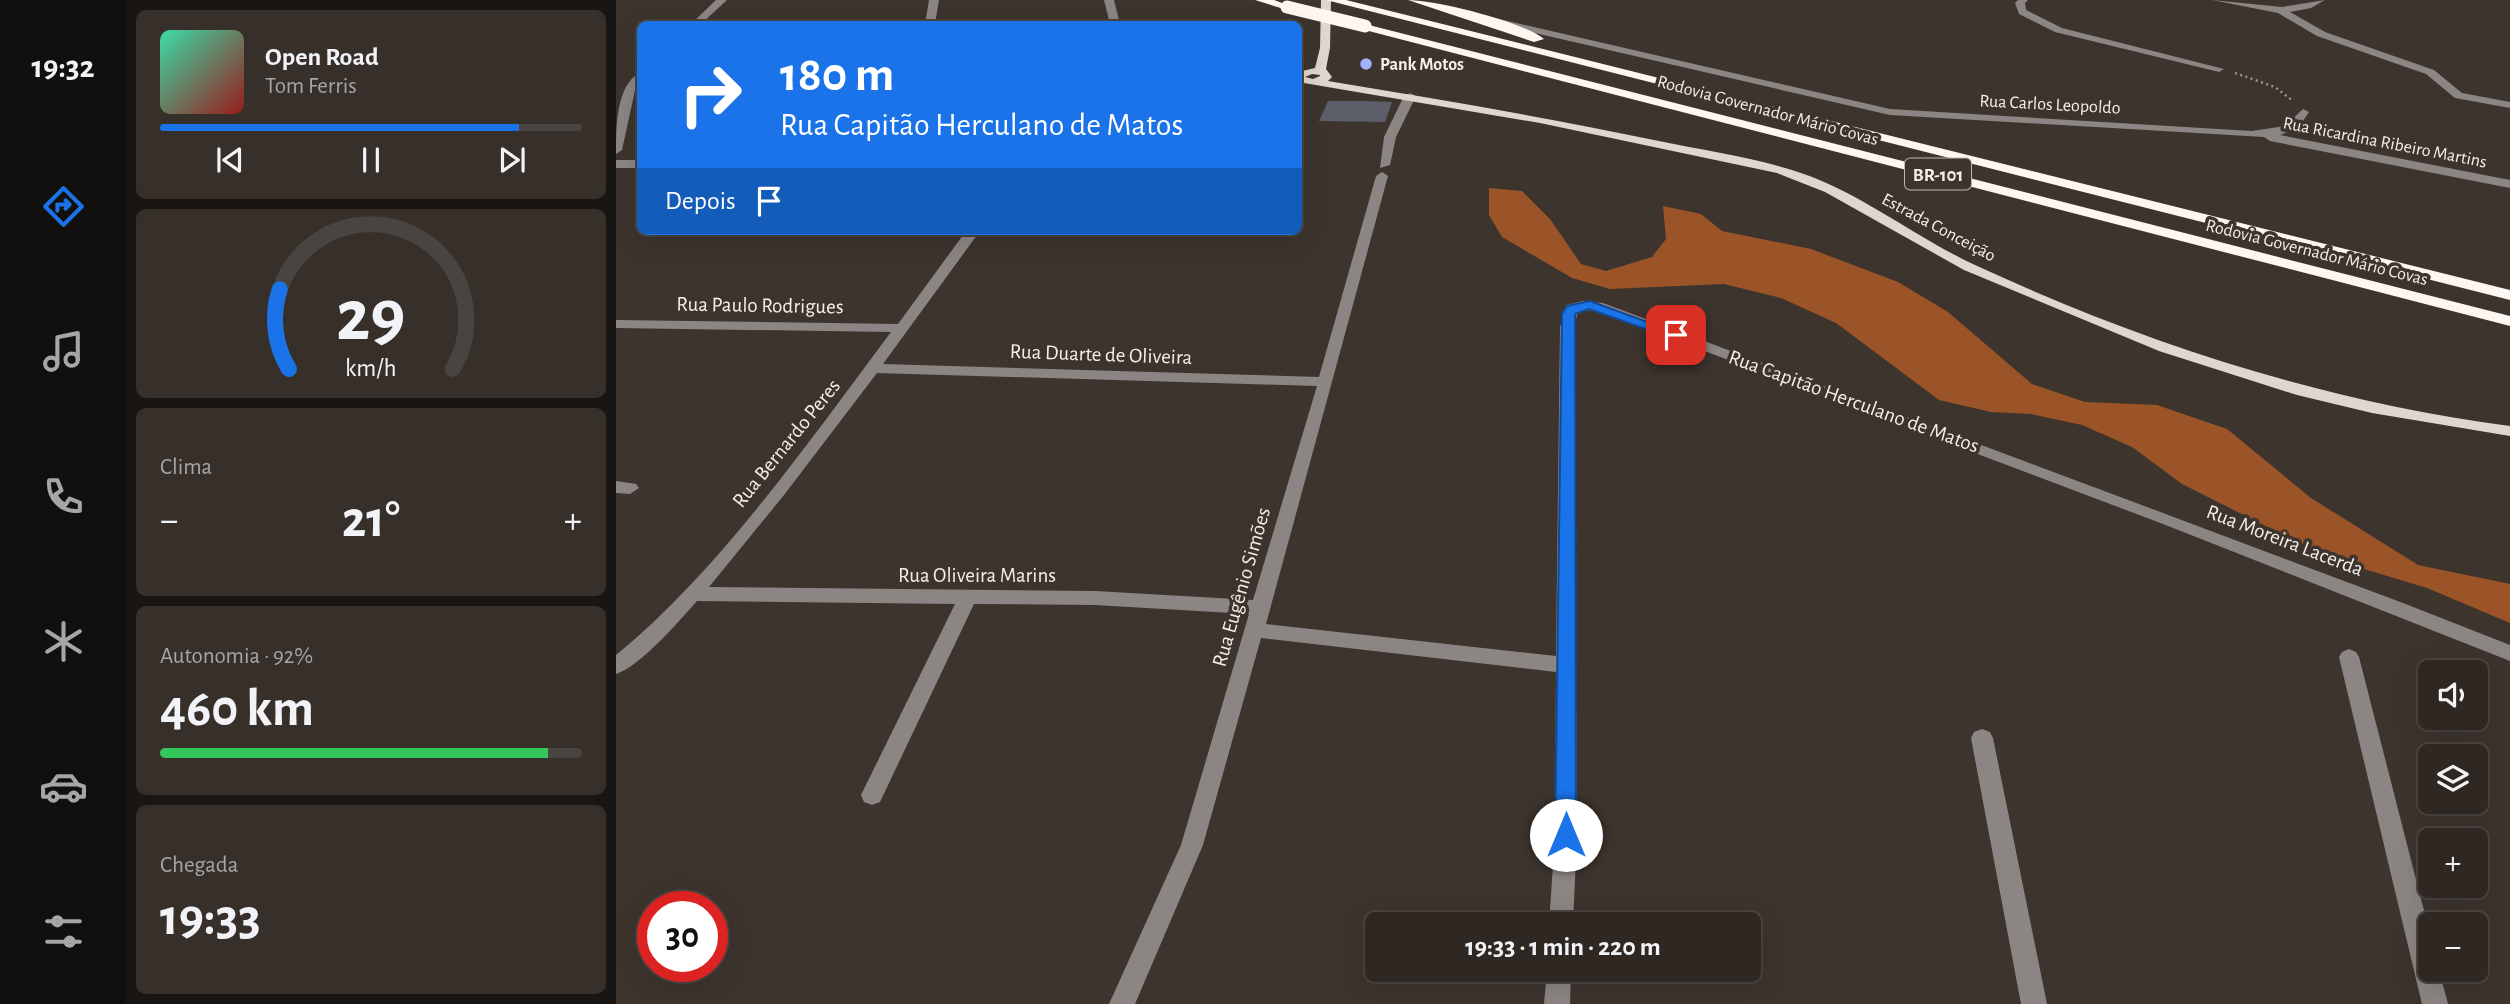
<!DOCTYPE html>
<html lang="pt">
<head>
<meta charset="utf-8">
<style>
  :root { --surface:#2e2722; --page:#362f2a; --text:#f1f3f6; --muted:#a7a5a5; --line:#494440; --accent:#1a73e8 }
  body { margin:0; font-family:"Alegreya Sans",sans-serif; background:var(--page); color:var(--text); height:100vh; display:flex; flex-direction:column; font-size:26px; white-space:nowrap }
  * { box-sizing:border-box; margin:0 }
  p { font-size:23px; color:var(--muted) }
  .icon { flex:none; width:38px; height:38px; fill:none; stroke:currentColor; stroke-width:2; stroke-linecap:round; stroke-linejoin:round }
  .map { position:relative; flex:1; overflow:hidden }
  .drawer { display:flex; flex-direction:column; gap:10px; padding:10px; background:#191513; width:490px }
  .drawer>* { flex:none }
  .guide { position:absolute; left:21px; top:21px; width:665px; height:214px; border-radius:10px; box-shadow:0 7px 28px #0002,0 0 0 2px var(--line); background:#1a73e8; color:#fff; overflow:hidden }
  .buttons { position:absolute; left:1802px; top:660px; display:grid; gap:14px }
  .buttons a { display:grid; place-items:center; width:70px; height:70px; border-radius:10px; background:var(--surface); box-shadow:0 7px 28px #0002,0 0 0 2px var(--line); font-size:35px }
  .speed { position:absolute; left:21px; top:891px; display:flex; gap:14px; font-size:35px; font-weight:700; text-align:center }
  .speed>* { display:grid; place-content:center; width:91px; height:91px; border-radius:50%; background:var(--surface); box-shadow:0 7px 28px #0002,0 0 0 2px var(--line); line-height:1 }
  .speed .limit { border:10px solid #d22; background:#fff; color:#111 }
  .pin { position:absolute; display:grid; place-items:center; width:60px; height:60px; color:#fff; margin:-30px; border-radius:14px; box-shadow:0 4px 10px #0006 }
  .me { position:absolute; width:77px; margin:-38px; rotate:0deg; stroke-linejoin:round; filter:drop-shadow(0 0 5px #0008) }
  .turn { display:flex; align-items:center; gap:24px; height:147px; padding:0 28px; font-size:32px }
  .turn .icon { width:91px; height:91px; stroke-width:2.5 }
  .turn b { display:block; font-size:49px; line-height:60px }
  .then { display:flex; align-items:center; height:66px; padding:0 28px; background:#0003; gap:14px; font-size:26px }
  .big { font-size:52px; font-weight:600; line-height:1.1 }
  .drawer .card { flex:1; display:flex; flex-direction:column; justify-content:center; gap:10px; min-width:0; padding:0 24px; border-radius:10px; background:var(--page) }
  .drawer .dial { align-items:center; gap:0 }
  .dial svg { height:182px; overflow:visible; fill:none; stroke:var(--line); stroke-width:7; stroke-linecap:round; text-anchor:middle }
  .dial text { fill:var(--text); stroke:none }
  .song { display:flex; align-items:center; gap:21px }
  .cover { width:84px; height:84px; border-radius:10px; background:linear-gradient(135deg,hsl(160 70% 55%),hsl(0 70% 35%)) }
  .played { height:7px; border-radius:4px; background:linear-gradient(90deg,var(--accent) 85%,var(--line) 85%) }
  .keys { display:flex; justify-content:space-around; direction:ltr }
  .heat { display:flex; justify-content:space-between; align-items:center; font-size:38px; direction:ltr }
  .charge { height:10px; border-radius:5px; background:linear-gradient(90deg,#34c759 92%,var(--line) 0) }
  .trip { position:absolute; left:749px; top:912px; width:396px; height:70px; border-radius:10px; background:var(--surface); box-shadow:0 7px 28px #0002,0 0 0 2px var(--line); font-weight:600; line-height:70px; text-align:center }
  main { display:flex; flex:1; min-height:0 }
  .tabs { display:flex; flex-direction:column; width:126px; justify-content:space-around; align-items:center; background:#12100e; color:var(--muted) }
  .tabs .icon { width:49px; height:49px }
  .tabs .current { color:var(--accent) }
  .tabs b { font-size:32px; color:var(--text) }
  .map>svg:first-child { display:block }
  .forest { fill:#9a5427 }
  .building { fill:#5c5f69 }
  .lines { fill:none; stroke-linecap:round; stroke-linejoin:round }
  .path { stroke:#9d9590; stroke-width:2.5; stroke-dasharray:2 3.5; stroke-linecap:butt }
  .minor { fill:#8b8683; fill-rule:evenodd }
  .major { fill:#e0d5cf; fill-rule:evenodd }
  .highway { fill:#fdf6f1; fill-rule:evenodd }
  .highway-bridge { stroke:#fdf6f1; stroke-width:13 }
  .route { fill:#1a73e8; stroke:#114b97; stroke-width:2 }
  .poi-dot { fill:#a0b3fd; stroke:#3d342e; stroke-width:2.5 }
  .labels { text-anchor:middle; stroke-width:7; stroke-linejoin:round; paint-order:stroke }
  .far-poi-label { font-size:18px; font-weight:bold; fill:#f4eeea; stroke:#3d342e; text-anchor:start }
  .far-street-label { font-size:18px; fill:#f4eeea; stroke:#3d342e }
  .shield { fill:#3d342e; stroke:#bdb6b2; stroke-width:2 }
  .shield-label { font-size:19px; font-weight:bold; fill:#f4eeea }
  .street-label { font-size:21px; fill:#f4eeea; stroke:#3d342e }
</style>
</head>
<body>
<main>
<nav class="tabs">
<b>19:32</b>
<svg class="icon current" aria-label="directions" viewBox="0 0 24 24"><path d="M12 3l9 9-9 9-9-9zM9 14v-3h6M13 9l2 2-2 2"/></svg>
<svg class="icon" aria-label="music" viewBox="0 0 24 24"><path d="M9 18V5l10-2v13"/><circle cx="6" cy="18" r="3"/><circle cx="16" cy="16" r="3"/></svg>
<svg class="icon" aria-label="phone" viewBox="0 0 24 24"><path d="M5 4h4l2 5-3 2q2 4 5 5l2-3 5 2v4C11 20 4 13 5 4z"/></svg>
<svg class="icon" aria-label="climate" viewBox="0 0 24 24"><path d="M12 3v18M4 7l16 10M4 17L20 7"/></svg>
<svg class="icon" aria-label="car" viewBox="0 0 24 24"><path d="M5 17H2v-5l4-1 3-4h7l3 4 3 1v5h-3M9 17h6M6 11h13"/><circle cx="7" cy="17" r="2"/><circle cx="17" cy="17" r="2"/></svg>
<svg class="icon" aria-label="filters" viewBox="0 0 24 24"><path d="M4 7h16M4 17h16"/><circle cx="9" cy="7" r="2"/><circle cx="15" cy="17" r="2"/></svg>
</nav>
<section class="drawer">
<div class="card">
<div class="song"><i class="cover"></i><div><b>Open Road</b><p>Tom Ferris</p></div></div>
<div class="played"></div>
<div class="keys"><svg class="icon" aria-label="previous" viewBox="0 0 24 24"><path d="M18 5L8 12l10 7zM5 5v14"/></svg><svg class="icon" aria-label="pause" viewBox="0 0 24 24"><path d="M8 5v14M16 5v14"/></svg><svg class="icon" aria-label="next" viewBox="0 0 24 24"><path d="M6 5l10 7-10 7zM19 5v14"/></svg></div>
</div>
<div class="card dial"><svg viewBox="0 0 100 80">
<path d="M14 69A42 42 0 1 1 86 69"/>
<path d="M14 69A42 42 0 0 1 10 34" stroke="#1a73e8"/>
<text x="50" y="56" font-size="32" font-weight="700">29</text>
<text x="50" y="72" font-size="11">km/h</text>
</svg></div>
<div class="card"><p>Clima</p>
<div class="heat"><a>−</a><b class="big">21°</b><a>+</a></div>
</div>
<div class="card"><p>Autonomia · 92%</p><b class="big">460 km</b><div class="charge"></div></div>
<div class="card"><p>Chegada</p><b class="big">19:33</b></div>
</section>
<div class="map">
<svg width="1894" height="1004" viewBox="0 0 1894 1004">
  <rect width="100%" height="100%" fill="#3d342e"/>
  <path class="forest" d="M873,188L906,191L934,219L965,264L990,271L1036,257L1050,239L1047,206L1085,214L1106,231L1195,249L1282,282L1332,312L1416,384L1469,402L1541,405L1611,429L1695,498L1802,565L1894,584V623L1811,588L1715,559L1566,484L1516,447L1466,425L1415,414L1375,412L1323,400L1220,323L1165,298L1108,284L994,289L956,278L886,237L873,215Z"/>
  <path class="building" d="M712,101H749L776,102L769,122L703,121Z"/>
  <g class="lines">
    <path class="path" d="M1619,73L1659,87L1677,101"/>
    <path class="minor" d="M100,0H111L85,24H75Z
      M313,0H323L319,24H309Z
      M488,0H498L504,24H494Z
      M1402,0H1412L1409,3L1410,10L1446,28L1608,69L1603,72L1439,32L1403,14L1399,3Z
      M1596,0L1666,7L1709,0L1695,8L1674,12L1709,32L1818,70L1846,93L1894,102V108L1839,98L1810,74L1701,36L1662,13Z
      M874,17L1274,109L1636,131L1669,126L1687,109L1693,112L1683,127L1664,135L1894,180V188L1654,141L1648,137L1274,115L871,22V18Z
      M24,73V82L20,86L6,150L0,154C0,129 0,84 24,73Z
      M794,93L800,96L780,137L774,165L764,168L768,137L788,96Z
      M0,160H24V168H0Z
      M766,172L772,176L650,624L940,656L944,327L950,305L967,301L987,303L1787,603L1894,645V661L1547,524L980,310L962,311L958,327L961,835L957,924H933L939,835L940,672L645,638L587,845L519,1004H493L565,845L633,614L479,605L358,604L264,802L256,805L248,802L245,795L339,604L81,601C62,622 26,665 0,674V655C104,570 194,440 275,332L0,328V320L282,324L350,231H364L267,364L703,377L760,176ZM261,373L701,386L637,600L479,591L93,587L168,495Z
      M0,481L20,484L23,488L14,494L0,493Z
      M1733,649L1740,652L1743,657L1815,938V970H1823L1832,1004H1806L1723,657L1726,652Z
      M1366,729L1374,732L1377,738L1431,1004H1405L1355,738L1358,732Z
      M931,970H955L954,1004H928Z"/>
    <path class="major" d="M705,0H715L714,48L710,69L716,77L712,81C822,99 933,118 1043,141C1091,151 1142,158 1188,174C1249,196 1301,238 1359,265C1530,344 1707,401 1894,426V436L1756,413L1681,395L1543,351L1348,270L1209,192L1161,173L924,123L682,82V72L699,68L704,48ZM696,74L704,75V76L697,79L689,77Z"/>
    <path class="highway" d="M639,0H658L677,7L671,10Z
      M710,0H730L1894,290V300Z
      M792,0C820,0 908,22 928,39L918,42Z
      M745,23L1894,316V326L745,29Z"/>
    <path class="highway-bridge" d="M671,7L749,26"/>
  </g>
  <path class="route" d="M974,301L1067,335L1056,338L973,309L959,314L960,835L957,841L950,844L942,841L939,835L946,314L951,306Z"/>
  <circle class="poi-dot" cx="750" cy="64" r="7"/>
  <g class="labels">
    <g class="far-poi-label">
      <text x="764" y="70">Pank Motos</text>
    </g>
    <g class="far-street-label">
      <text transform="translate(1434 104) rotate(3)" y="6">Rua Carlos Leopoldo</text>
      <text transform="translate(1152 110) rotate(15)" y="6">Rodovia Governador Mário Covas</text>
      <text transform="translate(1769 142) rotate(11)" y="6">Rua Ricardina Ribeiro Martins</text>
      <text transform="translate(1323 227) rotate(28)" y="6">Estrada Conceição</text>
      <text transform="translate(1701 252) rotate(14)" y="6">Rodovia Governador Mário Covas</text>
    </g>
    <rect class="shield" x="1289" y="158.5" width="66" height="31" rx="5"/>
    <g class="shield-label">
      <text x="1322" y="181">BR-101</text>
    </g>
    <g class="street-label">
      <text transform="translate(144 305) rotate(1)" y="7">Rua Paulo Rodrigues</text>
      <text transform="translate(485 354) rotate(2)" y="7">Rua Duarte de Oliveira</text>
      <text transform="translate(1238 401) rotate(20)" y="7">Rua Capitão Herculano de Matos</text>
      <text transform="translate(170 443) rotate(-51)" y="7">Rua Bernardo Peres</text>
      <text transform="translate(1669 540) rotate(21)" y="7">Rua Moreira Lacerda</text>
      <text x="361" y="582">Rua Oliveira Marins</text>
      <text transform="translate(625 587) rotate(-74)" y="7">Rua Eugênio Simões</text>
    </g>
  </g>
</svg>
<div class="buttons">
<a><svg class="icon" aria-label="sound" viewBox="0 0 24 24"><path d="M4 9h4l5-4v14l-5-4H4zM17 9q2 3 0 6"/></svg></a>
<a><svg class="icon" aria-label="layers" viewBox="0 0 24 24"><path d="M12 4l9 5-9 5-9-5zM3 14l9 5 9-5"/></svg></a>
<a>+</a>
<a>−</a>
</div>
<div class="speed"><div class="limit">30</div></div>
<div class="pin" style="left:1060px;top:335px;background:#d93025"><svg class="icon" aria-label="arrive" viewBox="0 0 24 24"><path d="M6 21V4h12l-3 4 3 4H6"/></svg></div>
<svg class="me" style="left:950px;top:835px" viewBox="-20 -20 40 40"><circle r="19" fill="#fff"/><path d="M0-13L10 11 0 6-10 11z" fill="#1a73e8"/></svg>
<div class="trip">19:33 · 1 min · 220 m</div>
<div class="guide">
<div class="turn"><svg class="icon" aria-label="right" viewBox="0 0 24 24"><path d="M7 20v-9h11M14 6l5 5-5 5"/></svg><div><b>180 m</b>Rua Capitão Herculano de Matos</div></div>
<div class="then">Depois<svg class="icon" aria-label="arrive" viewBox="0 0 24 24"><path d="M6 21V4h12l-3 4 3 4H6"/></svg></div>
</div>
</div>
</main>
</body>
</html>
